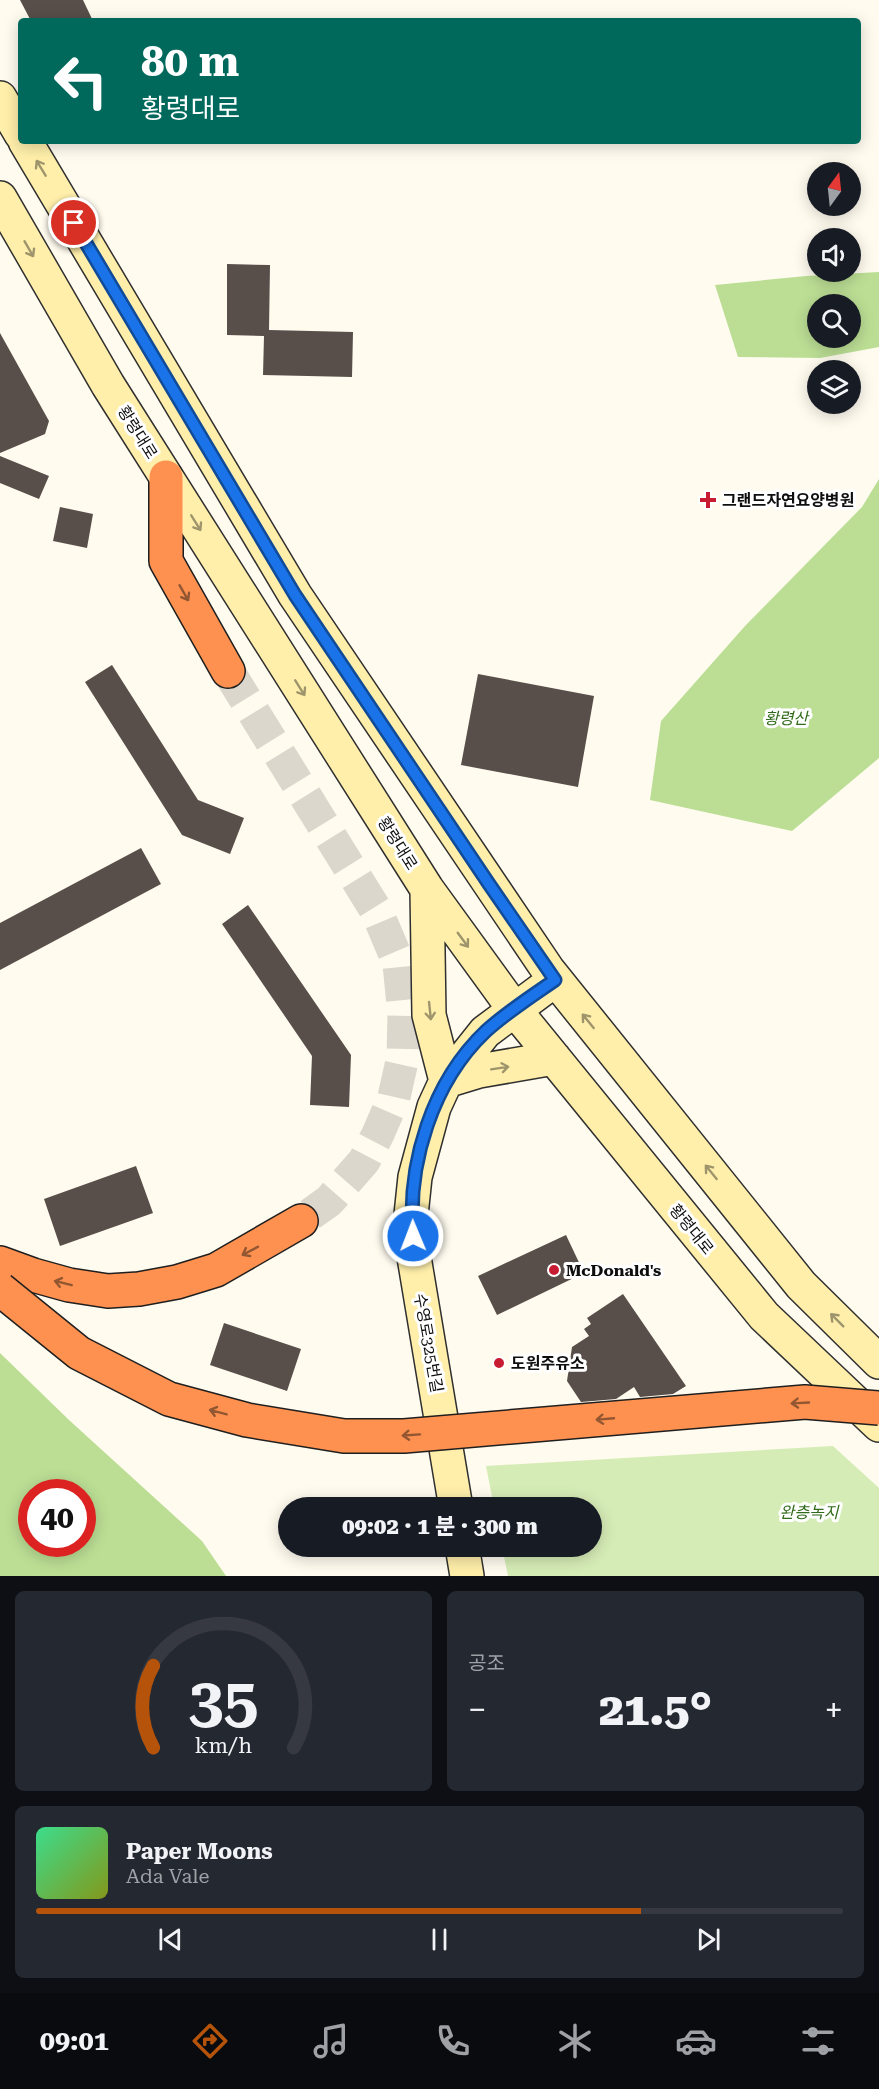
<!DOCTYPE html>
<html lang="ko">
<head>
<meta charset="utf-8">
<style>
  :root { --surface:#171b24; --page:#242831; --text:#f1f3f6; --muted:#9ea1a6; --line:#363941; --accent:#b45309 }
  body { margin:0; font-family:"Roboto Serif","Noto Sans KR",serif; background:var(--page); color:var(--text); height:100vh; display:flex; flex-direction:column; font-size:22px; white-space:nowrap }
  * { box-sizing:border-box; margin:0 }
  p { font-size:20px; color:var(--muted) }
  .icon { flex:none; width:33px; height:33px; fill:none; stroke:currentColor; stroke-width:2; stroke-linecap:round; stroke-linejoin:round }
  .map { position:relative; height:1576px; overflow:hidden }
  .side { display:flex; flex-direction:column; gap:15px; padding:15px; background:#0d0f14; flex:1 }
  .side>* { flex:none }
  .guide { position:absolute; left:18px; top:18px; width:843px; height:126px; border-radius:6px; box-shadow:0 3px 15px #0003; background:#00695c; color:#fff; overflow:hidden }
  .needle { width:39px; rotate:15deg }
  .buttons { position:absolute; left:807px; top:162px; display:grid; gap:12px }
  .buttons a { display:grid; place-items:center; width:54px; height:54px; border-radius:50%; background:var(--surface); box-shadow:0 3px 15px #0003; font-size:30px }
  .speed { position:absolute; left:18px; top:1479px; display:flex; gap:12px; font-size:30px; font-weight:700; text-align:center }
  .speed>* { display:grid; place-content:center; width:78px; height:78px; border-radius:50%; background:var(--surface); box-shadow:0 3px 15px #0003; line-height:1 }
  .speed .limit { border:9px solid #d22; background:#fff; color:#111 }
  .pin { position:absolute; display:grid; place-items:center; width:51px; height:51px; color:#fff; margin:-26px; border:3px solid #fff; border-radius:50%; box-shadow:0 2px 6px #0007 }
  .me { position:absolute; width:66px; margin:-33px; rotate:359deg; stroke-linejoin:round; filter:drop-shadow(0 0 4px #0008) }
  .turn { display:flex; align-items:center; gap:21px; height:126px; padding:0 24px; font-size:27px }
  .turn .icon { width:78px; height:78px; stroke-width:2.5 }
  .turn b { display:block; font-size:42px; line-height:51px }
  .big { font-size:45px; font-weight:800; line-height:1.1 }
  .side .widget { flex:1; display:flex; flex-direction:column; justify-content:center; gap:9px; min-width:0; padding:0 21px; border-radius:9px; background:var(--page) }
  .side .dial { align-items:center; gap:0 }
  .dial svg { height:156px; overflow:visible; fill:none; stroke:var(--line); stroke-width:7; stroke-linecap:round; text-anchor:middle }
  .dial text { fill:var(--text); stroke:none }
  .song { display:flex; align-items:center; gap:18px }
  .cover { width:72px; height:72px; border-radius:9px; background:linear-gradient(135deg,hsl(150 70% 55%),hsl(70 70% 35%)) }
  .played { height:6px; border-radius:3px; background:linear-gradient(90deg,var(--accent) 75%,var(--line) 75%) }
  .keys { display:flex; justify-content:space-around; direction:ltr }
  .heat { display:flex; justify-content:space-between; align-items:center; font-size:33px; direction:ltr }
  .side .tiles { flex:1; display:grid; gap:15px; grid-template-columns:1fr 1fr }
  .widget:last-child { grid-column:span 2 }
  .trip { position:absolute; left:278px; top:1497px; width:324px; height:60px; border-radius:30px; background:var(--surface); box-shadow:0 3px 15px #0003; font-weight:800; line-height:60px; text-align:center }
  .tab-bar { display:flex; height:96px; justify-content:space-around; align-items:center; background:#090b0e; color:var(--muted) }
  .tab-bar .icon { width:42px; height:42px }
  .tab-bar .selected { color:var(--accent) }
  .tab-bar b { font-size:27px; color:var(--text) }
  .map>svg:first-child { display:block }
  .green { fill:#d6ecb6 }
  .forest { fill:#bbde94; fill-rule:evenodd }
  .building { fill:#584e4a }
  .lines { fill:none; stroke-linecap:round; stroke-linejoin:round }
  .highway-tunnel { stroke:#dbd7cd; stroke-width:33; stroke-dasharray:33 16; stroke-linecap:butt }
  .secondary-casing { stroke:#303030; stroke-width:36 }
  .highway-casing { stroke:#1f1f1f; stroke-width:36 }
  .secondary { stroke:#ffefaa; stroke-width:33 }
  .highway { stroke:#fe914f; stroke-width:33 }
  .highway-bridge-casing { stroke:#1f1f1f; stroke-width:36; stroke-linecap:butt }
  .highway-bridge { stroke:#fe914f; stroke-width:33 }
  .oneway { stroke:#9f956c }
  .oneway2 { stroke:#925632 }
  .route-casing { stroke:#114b97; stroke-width:15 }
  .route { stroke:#1a73e8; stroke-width:10 }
  .poi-dot { fill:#c81c32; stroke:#fff; stroke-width:2 }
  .labels { text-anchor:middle; stroke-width:6; stroke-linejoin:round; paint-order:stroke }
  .street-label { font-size:16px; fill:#0e0e0e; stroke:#fff }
  .poi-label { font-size:16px; font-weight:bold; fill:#0e0e0e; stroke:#fff; text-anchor:start }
  .park-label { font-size:16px; font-style:italic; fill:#316b1a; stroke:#fff }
</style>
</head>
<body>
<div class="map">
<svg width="879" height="1576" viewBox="0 0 879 1576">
  <rect width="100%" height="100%" fill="#fffbef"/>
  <path class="green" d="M833,1446L879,1488V1576H508L502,1547L591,1546V1508L494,1507L486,1466Z"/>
  <path class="forest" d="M879,272V347L820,358L738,357L715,285L806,276ZM818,304H850V338H818Z
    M879,479V758L792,831L650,800L661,721L745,626L862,507Z
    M0,1353L69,1420L202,1541L226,1576H0ZM32,1492H82V1544H32Z"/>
  <path class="building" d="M20,0H83L93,21H31Z
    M227,264L270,265L269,330L353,332L352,377L263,375L264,336L227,335Z
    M0,333L49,421L45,434L0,453Z
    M0,456L49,476L39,499L0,483Z
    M60,507L93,514L87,548L53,541Z
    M112,665L198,800L244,818L230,854L182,835L85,682Z
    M478,674L594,696L578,787L461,765Z
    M141,848L161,884L0,970V923Z
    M248,905L351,1055L349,1107L310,1105L312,1056L222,924Z
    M136,1166L153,1213L60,1246L44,1199Z
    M566,1235L584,1273L497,1315L478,1276Z
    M623,1294L686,1386L673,1394L640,1397L634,1387L616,1399L581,1402L567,1381L572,1347L589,1336L584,1329L591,1324L587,1318Z
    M224,1323L301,1349L287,1391L210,1365Z"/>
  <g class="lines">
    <path class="highway-tunnel" d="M228,671L377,912L399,964L404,1015L403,1057L394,1097L378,1134L364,1161L329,1201L301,1221"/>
    <defs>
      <path id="secondary" d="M0,98L21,134
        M25,141L295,595L548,970L801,1285L879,1362
        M0,198L108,385L427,889L514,1009L764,1316L879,1425
        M427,889L429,1015L446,1081L479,1071L554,1058
        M456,1508L414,1257L411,1215L415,1177L434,1107L446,1081L485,1032L555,980
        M462,1546L467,1576"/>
      <path id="highway" d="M166,477V561L228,671
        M0,1263L33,1275L69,1285L108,1291L139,1289L177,1282L216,1270L301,1221"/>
    </defs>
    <use href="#secondary" class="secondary-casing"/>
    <use href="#highway" class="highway-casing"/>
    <use href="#secondary" class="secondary"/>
    <use href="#highway" class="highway"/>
    <defs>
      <path id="highway-bridge" d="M0,1289L79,1353L169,1399L247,1420L344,1436H404L805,1402L879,1408"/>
    </defs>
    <use href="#highway-bridge" class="highway-bridge-casing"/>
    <use href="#highway-bridge" class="highway-bridge"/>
  </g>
  <defs><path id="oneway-shaft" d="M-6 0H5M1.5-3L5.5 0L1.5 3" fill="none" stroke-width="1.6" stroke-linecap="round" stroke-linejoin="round" transform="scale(1.5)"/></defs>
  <g class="oneway">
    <use href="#oneway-shaft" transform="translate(41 168) rotate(-121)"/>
    <use href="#oneway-shaft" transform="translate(29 249) rotate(60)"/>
    <use href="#oneway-shaft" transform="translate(196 523) rotate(58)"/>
    <use href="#oneway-shaft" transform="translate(300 688) rotate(58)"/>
    <use href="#oneway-shaft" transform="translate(463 940) rotate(54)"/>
    <use href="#oneway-shaft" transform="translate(430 1011) rotate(84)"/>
    <use href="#oneway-shaft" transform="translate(588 1021) rotate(-129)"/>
    <use href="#oneway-shaft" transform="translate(500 1068) rotate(-9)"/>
    <use href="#oneway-shaft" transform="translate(711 1172) rotate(-129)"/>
    <use href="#oneway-shaft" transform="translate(837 1320) rotate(-135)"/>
  </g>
  <g class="oneway2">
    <use href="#oneway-shaft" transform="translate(184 593) rotate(60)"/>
    <use href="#oneway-shaft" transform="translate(250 1251) rotate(152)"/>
    <use href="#oneway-shaft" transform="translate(63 1283) rotate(-166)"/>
    <use href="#oneway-shaft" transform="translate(800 1403) rotate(177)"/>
    <use href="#oneway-shaft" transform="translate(218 1412) rotate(-165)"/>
    <use href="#oneway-shaft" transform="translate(605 1419) rotate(175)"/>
    <use href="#oneway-shaft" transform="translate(411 1435) rotate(176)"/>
  </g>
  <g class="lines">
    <defs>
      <path id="route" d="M74,223L295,595L489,884L555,980C532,996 507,1012 486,1031C432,1082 407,1164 413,1236"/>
    </defs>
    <use href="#route" class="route-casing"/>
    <use href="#route" class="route"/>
  </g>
  <g class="poi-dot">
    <path d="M705 491h6v6h6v6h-6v6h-6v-6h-6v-6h6z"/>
    <circle cx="554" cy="1270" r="6"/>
    <circle cx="499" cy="1363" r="6"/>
  </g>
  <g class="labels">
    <g class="street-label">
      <text transform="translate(138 432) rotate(58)" y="6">황령대로</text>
      <text transform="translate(398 843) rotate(58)" y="6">황령대로</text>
      <text transform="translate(692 1229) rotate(51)" y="6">황령대로</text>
      <text transform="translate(429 1343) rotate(80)" y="6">수영로325번길</text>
    </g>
    <g class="poi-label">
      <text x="722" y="506">그랜드자연요양병원</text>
      <text x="566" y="1276">McDonald's</text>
      <text x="511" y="1369">도원주유소</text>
    </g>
    <g class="park-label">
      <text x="786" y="724">황령산</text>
      <text x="809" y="1518">완층녹지</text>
    </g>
  </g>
</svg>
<div class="buttons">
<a><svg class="needle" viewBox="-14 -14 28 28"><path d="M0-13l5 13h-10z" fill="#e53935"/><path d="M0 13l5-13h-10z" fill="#9ea1a6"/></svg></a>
<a><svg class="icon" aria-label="sound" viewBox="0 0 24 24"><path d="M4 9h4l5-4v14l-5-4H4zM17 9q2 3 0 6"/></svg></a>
<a><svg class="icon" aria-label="search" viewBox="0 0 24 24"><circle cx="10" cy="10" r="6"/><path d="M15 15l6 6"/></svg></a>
<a><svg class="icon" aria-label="layers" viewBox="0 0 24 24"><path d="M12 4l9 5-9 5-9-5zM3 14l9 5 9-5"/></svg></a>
</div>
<div class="speed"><div class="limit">40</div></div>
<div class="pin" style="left:74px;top:223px;background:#d93025"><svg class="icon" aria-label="arrive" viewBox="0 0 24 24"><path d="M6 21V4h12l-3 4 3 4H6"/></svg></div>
<svg class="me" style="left:413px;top:1236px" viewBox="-20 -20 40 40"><circle r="17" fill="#1a73e8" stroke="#fff" stroke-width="3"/><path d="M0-11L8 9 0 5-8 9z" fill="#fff"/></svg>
<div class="trip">09:02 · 1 분 · 300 m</div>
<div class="guide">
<div class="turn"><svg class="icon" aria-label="left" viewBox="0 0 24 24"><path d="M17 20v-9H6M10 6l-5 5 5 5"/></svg><div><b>80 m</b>황령대로</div></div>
</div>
</div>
<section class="side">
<div class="tiles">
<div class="widget dial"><svg viewBox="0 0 100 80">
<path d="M14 69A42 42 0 1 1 86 69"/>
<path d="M14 69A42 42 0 0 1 14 27" stroke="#b45309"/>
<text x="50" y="56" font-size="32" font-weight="700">35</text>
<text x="50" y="72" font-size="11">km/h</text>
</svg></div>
<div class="widget"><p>공조</p>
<div class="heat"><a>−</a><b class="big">21.5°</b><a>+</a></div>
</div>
<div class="widget">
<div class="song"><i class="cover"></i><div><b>Paper Moons</b><p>Ada Vale</p></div></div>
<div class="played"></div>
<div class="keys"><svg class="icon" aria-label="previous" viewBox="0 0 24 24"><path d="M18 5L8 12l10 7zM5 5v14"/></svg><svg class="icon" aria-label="pause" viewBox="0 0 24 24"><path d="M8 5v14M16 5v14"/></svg><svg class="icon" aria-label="next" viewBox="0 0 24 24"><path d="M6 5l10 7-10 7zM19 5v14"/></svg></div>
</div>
</div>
</section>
<nav class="tab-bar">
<b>09:01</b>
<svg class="icon selected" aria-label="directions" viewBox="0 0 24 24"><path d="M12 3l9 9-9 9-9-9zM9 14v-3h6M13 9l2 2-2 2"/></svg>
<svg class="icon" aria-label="music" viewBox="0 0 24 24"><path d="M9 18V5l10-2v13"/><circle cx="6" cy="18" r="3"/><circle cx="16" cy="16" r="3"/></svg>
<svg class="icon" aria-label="phone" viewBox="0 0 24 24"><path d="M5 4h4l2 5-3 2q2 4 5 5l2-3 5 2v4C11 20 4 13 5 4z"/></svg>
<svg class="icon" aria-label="climate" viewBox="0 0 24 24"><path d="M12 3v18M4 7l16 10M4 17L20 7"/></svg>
<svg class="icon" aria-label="car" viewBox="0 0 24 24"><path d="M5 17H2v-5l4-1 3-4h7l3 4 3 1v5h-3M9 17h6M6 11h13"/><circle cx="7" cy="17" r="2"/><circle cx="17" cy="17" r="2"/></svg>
<svg class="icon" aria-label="filters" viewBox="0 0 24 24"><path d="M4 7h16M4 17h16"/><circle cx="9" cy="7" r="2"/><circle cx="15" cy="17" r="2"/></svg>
</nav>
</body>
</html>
